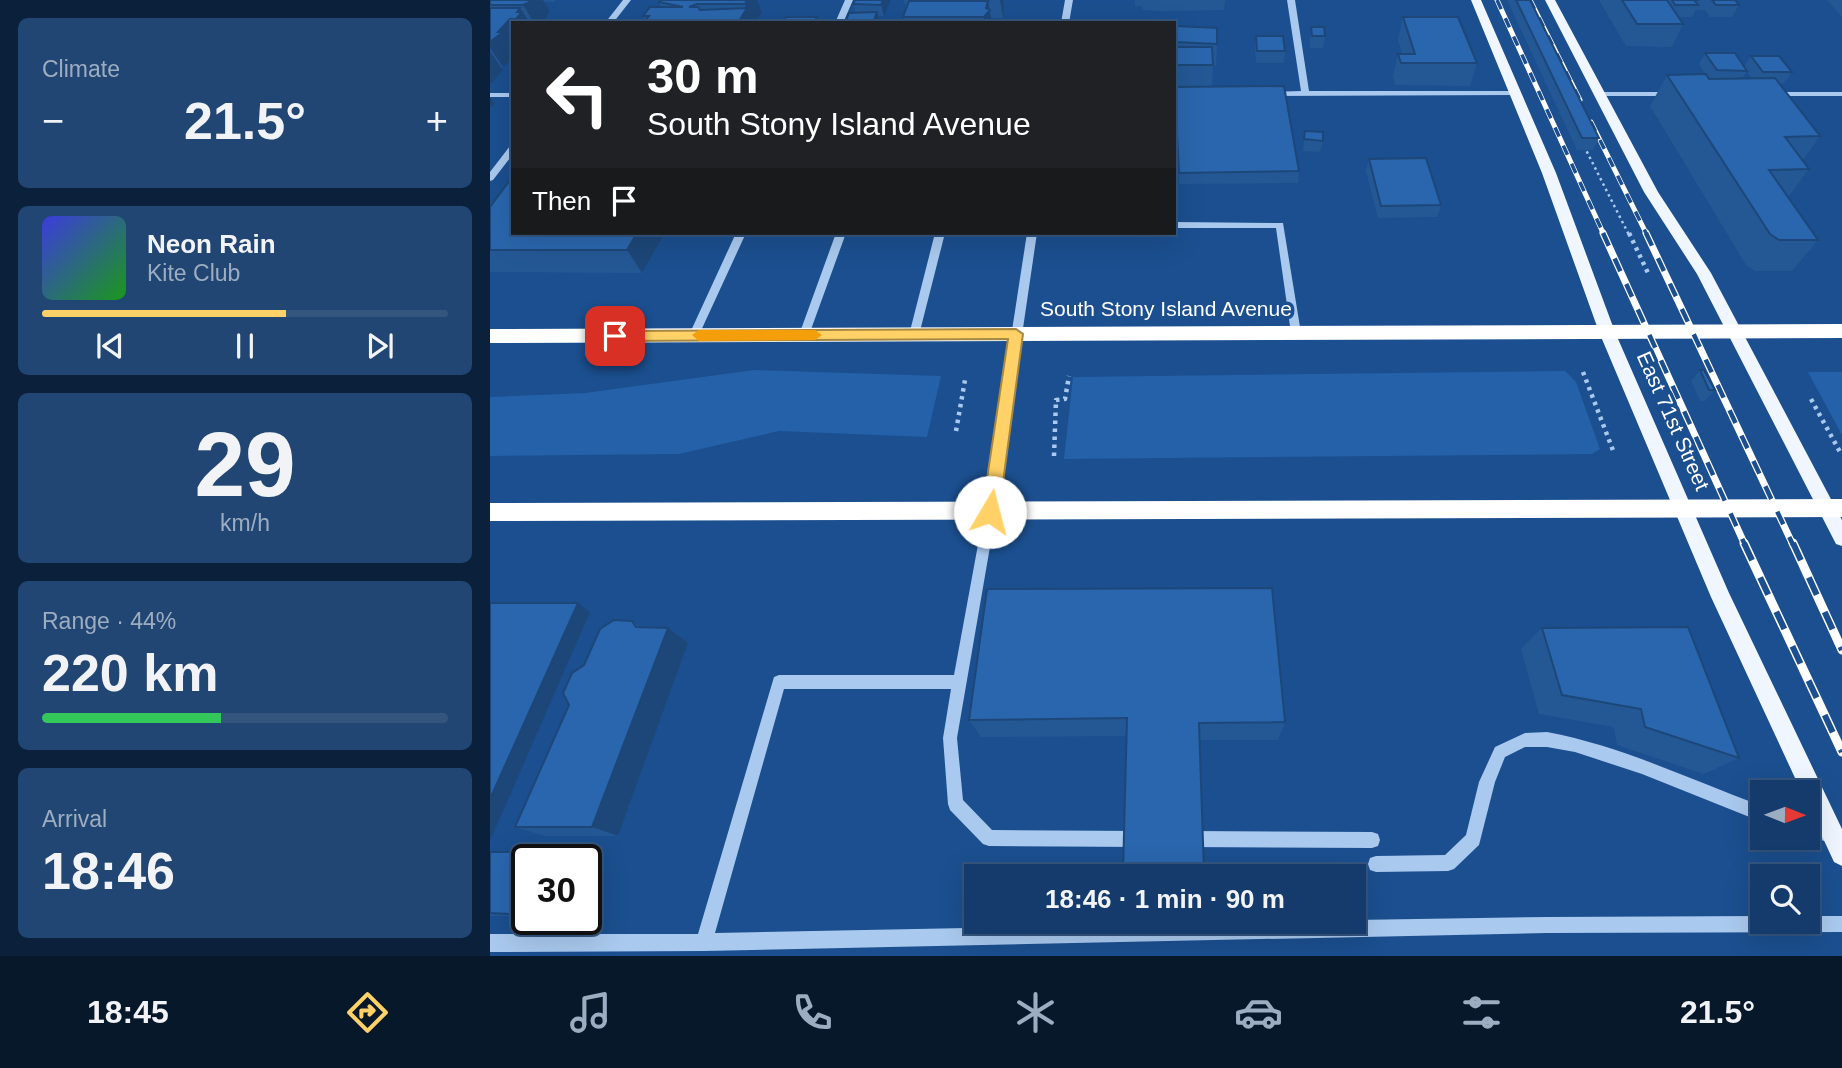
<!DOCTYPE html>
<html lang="en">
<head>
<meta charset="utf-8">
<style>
  :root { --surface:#143b6b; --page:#214673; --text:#f1f3f6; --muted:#9dadc1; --line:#33557e; --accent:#ffd166 }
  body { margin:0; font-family:Arial,sans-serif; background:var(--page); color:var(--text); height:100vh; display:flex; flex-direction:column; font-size:26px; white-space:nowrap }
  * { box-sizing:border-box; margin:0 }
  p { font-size:23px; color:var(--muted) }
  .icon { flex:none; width:38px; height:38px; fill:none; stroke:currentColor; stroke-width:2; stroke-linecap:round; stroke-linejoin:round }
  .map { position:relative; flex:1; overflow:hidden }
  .sheet { display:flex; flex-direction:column; gap:18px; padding:18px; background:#0b203b; width:490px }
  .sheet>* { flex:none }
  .hud { position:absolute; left:21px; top:21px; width:665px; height:214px; border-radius:0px; box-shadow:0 7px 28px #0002,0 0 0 2px var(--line); background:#202124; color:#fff; overflow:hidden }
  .needle { width:46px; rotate:91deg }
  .buttons { position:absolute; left:1260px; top:780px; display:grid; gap:14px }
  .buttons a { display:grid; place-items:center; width:70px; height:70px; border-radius:0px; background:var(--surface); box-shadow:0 7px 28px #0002,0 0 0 2px var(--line); font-size:35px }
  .speed { position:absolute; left:21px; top:844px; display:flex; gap:14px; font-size:35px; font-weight:700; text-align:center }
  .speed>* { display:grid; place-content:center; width:91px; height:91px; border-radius:50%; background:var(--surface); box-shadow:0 7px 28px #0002,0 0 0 2px var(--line); line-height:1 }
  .speed .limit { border:4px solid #111; border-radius:10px; background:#fff; color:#111 }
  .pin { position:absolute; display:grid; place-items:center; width:60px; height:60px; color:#fff; margin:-30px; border-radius:14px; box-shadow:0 4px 10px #0006 }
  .me { position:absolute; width:77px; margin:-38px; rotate:8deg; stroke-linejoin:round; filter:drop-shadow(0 0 5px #0008) }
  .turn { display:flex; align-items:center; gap:24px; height:147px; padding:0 21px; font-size:32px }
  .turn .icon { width:91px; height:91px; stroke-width:2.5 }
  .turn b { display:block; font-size:49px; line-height:60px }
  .then { display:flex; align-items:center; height:66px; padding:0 21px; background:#0003; gap:14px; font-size:26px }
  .big { font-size:52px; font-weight:600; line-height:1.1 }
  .sheet .tile { flex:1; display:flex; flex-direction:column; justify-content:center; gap:10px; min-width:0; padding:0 24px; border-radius:10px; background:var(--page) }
  .sheet .dial { align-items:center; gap:0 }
  .dial b { font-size:91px; line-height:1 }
  .song { display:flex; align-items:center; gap:21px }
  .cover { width:84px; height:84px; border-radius:10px; background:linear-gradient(135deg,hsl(240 70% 55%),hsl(120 70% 35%)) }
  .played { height:7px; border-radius:4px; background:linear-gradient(90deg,var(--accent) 60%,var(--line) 60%) }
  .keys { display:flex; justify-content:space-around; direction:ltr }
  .heat { display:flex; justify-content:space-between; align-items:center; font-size:38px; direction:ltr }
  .charge { height:10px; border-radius:5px; background:linear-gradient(90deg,#34c759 44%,var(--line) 0) }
  .trip { position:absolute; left:474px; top:864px; width:402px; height:70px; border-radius:0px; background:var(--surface); box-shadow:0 7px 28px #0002,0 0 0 2px var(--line); font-weight:600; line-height:70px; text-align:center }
  .menu { display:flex; height:112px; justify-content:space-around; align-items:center; background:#08182b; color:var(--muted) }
  .menu .icon { width:49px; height:49px }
  .menu .current { color:var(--accent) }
  .menu b { font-size:32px; color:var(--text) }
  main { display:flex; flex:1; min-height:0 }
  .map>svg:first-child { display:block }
  .green { fill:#2461a8 }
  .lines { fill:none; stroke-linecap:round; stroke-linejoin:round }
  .path-far1 { stroke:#a9c9ee; stroke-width:2.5; stroke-dasharray:2.5 3.5; stroke-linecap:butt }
  .path { stroke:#a9c9ee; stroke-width:4.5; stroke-dasharray:3.5 4.5; stroke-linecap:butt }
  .minor { fill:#a9c9ee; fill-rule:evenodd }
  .major { fill:#f0f6ff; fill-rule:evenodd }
  .highway { fill:#fff; fill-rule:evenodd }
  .rail-far2-casing { stroke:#fff; stroke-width:5 }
  .rail-far1-casing { stroke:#fff; stroke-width:7 }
  .rail-casing { stroke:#fff; stroke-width:9 }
  .rail-far2 { stroke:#1b4f8f; stroke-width:3.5; stroke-dasharray:10; stroke-linecap:butt }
  .rail-far1 { stroke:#1b4f8f; stroke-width:4.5; stroke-dasharray:14; stroke-linecap:butt }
  .rail { stroke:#1b4f8f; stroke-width:6; stroke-dasharray:19; stroke-linecap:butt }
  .wall { fill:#245895; fill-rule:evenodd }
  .shaded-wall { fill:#1d4779 }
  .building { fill:#2a66ad; stroke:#1d4779; stroke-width:2 }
  .route { fill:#ffd166; stroke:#a68842; stroke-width:2 }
  .slow { fill:#f59e0b }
  .labels { text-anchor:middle; stroke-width:7; stroke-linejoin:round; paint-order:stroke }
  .street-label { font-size:21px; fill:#fff; stroke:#1b4f8f }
</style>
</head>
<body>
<main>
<section class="sheet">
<div class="tile"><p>Climate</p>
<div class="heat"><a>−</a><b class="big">21.5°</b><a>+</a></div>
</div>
<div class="tile">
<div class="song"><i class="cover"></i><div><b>Neon Rain</b><p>Kite Club</p></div></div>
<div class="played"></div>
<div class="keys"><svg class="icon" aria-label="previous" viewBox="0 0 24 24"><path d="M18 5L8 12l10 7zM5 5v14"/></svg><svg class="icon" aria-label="pause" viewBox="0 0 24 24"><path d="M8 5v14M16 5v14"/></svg><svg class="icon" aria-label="next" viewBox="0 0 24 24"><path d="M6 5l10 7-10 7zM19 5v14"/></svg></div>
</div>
<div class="tile dial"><b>29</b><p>km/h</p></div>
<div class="tile"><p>Range · 44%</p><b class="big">220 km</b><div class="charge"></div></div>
<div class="tile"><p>Arrival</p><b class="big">18:46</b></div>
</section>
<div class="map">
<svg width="1352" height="956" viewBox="0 0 1352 956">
  <rect width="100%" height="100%" fill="#1b4f8f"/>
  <path class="green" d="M264,370L451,376L437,437L289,431L189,454L0,456V397L95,393Z
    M1075,371L1086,382L1110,449L1102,454L574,459L583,377Z
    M1318,372H1352V435Z"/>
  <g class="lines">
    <path class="path-far1" d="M1094,146L1139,235"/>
    <path class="path" d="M1139,233L1158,273
      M1093,372L1124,453
      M1321,399L1350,452
      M466,431L475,380
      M564,456L566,400L575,399L579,376"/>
    <path class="minor" d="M133,0H141L123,23H115Z
      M355,0H363L353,23H345Z
      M575,0H583L579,23H571Z
      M797,0H805L819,91H1024L1028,93L1024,95L777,96L776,94L780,92L811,91Z
      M1107,92H1184L1188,94L1184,96H1107Z
      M1279,92H1352V96H1279Z
      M0,93H23V97H0Z
      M23,145V154L3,180L0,181V172L20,146Z
      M684,222L793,223L811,333L810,336L806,337L801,333L786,228H684Z
      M246,233H256L209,335L208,338H200L199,335Z
      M346,233H356L319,335L318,338H310L309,335Z
      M445,233H455L429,335L424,339L419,335Z
      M537,233H547L506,512L467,738L473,800L502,830L650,831L656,833L658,839L656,845L650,847L499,846L493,844L460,810L458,804L453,738L461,689H294L225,933L774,922H864V920L1057,917L1272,916V922H1318V916H1352V932L1057,933L214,951L0,952V934H208L284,677L289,675H464L494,512Z
      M1057,732C1132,746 1201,780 1272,806V822L1152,774L1085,752L1057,747H1035L1015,757L1005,782L989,845L964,869L958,871L886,872L880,870L878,864L880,858L886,856L955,855L976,835L989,782L1005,747L1035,733Z
      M1318,820L1350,830L1352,836L1350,842L1344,844L1318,836Z
      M696,831L882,832L888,834L890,840L888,846L882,848L696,847L690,845L688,839L690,833Z"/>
    <path class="major" d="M981,0H991L1066,173L1125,332L1239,593L1352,829V866L1344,862L1318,806V793H1312L1221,597L1109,332L1052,173Z
      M1055,0H1065L1168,192L1221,273L1352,520V546L1346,544L1207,274L1154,192Z"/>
    <path class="highway" d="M1352,324V338L0,343V329Z
      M1352,499V517L0,521V503Z"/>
    <defs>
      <path id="rail-far2" d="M1007,0L1114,235
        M1040,0L1090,100
        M1101,122L1157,235"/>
      <path id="rail-far1" d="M1113,233L1255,545
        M1156,233L1303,545"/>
      <path id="rail" d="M1254,543L1352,752
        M1303,543L1352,650"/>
    </defs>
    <use href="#rail-far2" class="rail-far2-casing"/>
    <use href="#rail-far1" class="rail-far1-casing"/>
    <use href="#rail" class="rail-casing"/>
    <use href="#rail-far2" class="rail-far2"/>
    <use href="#rail-far1" class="rail-far1"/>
    <use href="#rail" class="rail"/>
  </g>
  <path class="wall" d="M0,0H65L63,2H54L60,11L53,23H23V59L13,67H11L13,70L0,85Z
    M171,0H267L272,13L266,23H156L153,16L171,7L169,2Z
    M365,0H401L394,16H388L390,23L365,13L363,4Z
    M414,0H513L514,9L513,18H501L502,23H409L414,22L413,17L416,9Z
    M645,0H735L734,10L675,11L653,10L652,6H645Z
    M1017,0H1040L1109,138L1103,150H1087Z
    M1109,0H1245L1249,5L1242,17H1220L1215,10H1207L1206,9L1202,17H1188L1193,24L1182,47L1136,46Z
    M1337,0H1352V17Z
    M913,17L987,63L980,86L905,85L903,76L908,54H912L908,39Z
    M684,26L727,44L726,66H723L722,86L809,171L808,183L689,184L686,126H684Z
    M821,27L835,36L833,48H820V39Z
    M766,36L795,51L794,63H766L765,47Z
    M1215,53L1254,66L1261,56L1302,72L1294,83H1289L1330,136L1313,160L1319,169L1298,197L1328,240L1302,271H1265L1256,265L1160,106L1177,75L1215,74L1209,64ZM1257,71L1262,79H1252Z
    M815,131L833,141L830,152L813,151Z
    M879,159L951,205L947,217L888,218L876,171Z
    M0,207L175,233L152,273L0,272Z
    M1210,370L1225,390L1215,401H1210L1201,381Z
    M497,589L795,722L788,740H709L714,872L713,877H634L633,872L636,736L491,737L479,720Z
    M142,621L150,627L178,628L198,643L128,836H55L25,827L79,705L94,665Z
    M1052,628L1249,758L1214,774L1127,745L1124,727L1049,714L1031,649Z
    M0,852L62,857L37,859V916H0Z"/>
  <path class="shaded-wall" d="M40,0H53L60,11L53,23H44L33,5Z
    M257,0H267L272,13L266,23H248L256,9L255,4Z
    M393,0H401L394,16L391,5Z
    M510,0H513L514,9L513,18Z
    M498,1L502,23H495L494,17Z
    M30,8L40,23H29L26,19L27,12Z
    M387,12L390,23H383Z
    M20,19L23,23V59L13,67L0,48V42Z
    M0,51L13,70L0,85Z
    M0,97L5,104L0,107Z
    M147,233H175L152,273L137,250Z
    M88,603L100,612L0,841V799Z
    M178,628L198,643L128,836L102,827Z
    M47,852L62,857L61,859H44Z
    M37,877V916L22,914Z"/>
  <path class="building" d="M0,0H40L38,3L33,5H0Z
    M171,0H257L255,4H207L199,7H208L210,10L257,8L248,23H157L155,21L159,16H153L160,7H193L169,2Z
    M365,0H393L391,5L363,4Z
    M1026,0H1040L1109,138H1092Z
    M1132,0H1177L1193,24H1147Z
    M1182,0H1209H1204L1208,5H1185Z
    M1222,0H1245L1249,5H1226Z
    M419,1H498L496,8L500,10L494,17H413Z
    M0,8H30L27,12H32L26,19H20L8,32H13L0,42Z
    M387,12L383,23H355L359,13Z
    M296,17H327L324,23H293Z
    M913,17H968L987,63H911L908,54H925Z
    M493,21V23H409V22Z
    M684,26L727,28V44L684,42Z
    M821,27H834L835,36H822Z
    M766,36H793L795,51H767Z
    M684,47H722L723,65H684Z
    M1215,53H1245L1257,71L1227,70Z
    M1261,56H1289L1302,72H1273Z
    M1216,74L1219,79L1285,78L1330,136L1295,137L1319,169L1279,170L1328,240H1289L1280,234L1177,75Z
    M794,86L809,171L689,173L686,114H684V87Z
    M815,131L833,132V141L814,139Z
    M936,158L951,205L891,206L879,159Z
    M23,176V233H147L137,250H0V207Z
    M1210,370H1214L1225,390H1219Z
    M782,588L795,722L709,723L714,872H633L637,718L479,720L497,589Z
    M0,603H88L0,799Z
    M124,620L142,621L146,627L178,628L102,827H25L79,705L73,693L82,673L94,665L110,629Z
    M1198,627L1249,758L1155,727L1151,709L1072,695L1052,628Z
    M0,852H47L44,859H37V877L22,914L0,913Z"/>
  <path class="route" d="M526,329L533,334L509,512L506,517H495L492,512L518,339L125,341L118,336L125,331Z"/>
  <path class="slow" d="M209,330H325L332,335L325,340L209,341L202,335Z"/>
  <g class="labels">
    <g class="street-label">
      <text x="676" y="316">South Stony Island Avenue</text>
      <text transform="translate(1183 421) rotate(66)" y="7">East 71st Street</text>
    </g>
  </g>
</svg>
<div class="buttons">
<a><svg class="needle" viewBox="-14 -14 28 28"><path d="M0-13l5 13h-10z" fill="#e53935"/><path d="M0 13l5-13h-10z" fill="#9dadc1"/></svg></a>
<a><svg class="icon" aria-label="search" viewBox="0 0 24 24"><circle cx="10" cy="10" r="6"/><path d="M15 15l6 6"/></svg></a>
</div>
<div class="speed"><div class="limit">30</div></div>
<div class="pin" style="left:125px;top:336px;background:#d93025"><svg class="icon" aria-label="arrive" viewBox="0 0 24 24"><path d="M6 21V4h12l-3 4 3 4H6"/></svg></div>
<svg class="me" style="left:500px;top:512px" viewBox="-20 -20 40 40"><circle r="19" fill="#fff"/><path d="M0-13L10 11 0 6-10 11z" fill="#ffd166"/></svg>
<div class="trip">18:46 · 1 min · 90 m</div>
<div class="hud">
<div class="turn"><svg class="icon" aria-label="left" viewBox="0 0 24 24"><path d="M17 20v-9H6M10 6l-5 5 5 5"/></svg><div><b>30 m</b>South Stony Island Avenue</div></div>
<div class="then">Then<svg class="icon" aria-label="arrive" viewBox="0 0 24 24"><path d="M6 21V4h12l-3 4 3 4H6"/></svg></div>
</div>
</div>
</main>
<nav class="menu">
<b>18:45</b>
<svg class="icon current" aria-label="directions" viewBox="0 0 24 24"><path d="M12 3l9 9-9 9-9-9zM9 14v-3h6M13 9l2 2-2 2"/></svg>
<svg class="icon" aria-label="music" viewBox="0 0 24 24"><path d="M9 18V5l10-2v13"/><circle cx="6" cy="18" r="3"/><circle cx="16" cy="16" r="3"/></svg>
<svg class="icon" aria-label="phone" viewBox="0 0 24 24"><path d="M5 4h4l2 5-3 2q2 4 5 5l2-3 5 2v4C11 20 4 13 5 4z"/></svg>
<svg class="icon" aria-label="climate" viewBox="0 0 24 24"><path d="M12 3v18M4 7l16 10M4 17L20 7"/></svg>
<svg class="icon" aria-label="car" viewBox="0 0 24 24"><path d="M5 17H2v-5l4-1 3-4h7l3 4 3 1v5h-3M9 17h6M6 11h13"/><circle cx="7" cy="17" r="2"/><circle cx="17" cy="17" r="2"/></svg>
<svg class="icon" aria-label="filters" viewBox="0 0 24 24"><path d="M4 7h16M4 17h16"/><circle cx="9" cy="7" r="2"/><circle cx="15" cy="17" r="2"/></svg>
<b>21.5°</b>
</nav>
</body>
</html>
